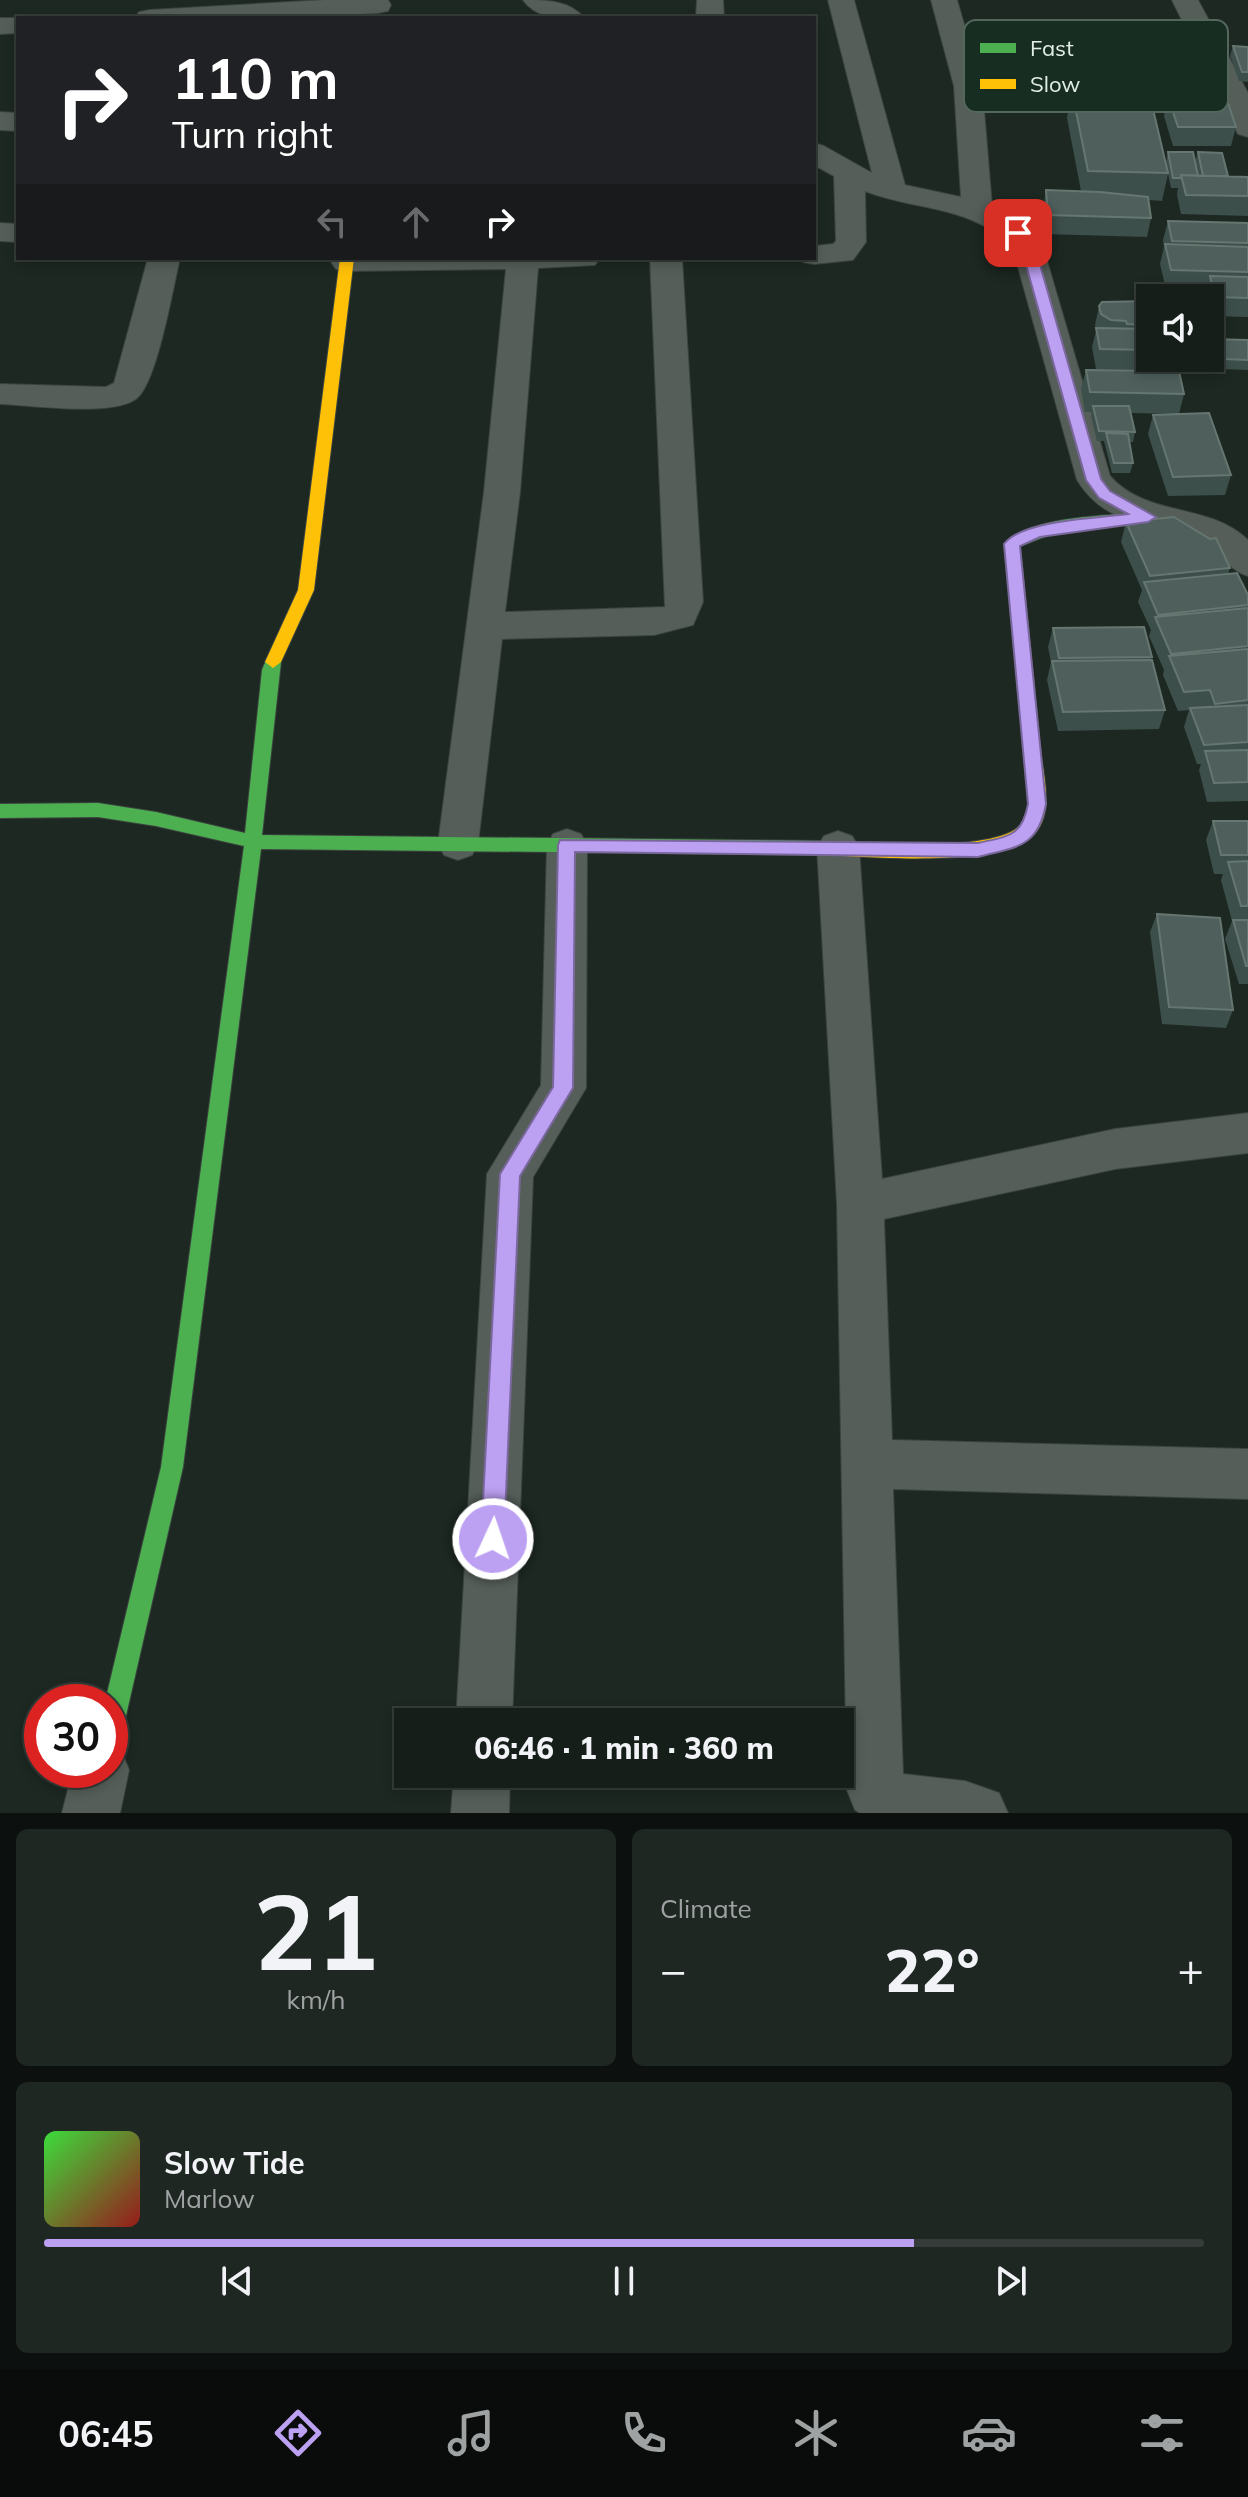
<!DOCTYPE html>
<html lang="en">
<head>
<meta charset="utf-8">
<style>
  :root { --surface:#161e1a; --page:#1f2723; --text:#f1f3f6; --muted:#9ea2a2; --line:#353c39; --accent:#bca0f2 }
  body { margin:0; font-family:Mulish,sans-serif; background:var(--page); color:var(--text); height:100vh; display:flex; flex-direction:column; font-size:30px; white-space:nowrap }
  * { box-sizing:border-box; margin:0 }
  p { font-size:26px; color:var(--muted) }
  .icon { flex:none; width:44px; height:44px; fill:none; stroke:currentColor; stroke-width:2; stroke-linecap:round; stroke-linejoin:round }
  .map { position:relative; height:1813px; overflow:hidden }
  .panel { display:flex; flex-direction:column; gap:16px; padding:16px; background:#0c100e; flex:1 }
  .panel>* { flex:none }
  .guide { position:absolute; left:16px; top:16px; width:800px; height:244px; border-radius:0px; box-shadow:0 4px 12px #0003,0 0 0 2px var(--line); background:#202124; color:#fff; overflow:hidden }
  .controls { position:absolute; left:1136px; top:284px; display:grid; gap:16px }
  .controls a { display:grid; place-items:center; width:88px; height:88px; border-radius:0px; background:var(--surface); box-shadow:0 4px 12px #0003,0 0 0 2px var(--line); font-size:40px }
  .speed { position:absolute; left:24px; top:1684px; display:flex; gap:16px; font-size:40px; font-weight:700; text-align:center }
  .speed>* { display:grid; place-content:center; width:104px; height:104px; border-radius:50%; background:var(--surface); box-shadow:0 4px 12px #0003,0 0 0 2px var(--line); line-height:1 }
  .speed .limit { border:12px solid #d22; background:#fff; color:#111 }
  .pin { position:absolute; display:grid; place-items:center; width:68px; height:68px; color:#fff; margin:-34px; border-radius:16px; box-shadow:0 4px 12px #0006 }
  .me { position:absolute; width:88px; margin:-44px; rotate:3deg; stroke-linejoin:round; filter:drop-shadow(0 0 6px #0008) }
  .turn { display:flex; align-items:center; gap:28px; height:168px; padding:0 24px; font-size:36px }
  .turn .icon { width:104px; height:104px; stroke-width:2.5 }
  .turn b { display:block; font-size:56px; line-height:68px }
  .lanes { display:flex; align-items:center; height:76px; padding:0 24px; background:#0003; justify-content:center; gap:40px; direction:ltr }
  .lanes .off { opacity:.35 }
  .big { font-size:60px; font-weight:800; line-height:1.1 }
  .panel .widget { flex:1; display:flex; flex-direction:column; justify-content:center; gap:12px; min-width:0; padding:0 28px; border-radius:12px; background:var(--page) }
  .panel .dial { align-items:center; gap:0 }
  .dial b { font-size:104px; line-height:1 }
  .song { display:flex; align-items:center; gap:24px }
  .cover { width:96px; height:96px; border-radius:12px; background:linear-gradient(135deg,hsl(120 70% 55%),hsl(0 70% 35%)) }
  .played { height:8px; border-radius:4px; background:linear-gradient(90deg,var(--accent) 75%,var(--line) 75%) }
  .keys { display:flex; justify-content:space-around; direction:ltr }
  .heat { display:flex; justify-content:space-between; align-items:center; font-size:44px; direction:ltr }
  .panel .tiles { flex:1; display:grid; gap:16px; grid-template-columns:1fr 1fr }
  .widget:last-child { grid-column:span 2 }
  .trip { position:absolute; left:394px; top:1708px; width:460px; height:80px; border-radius:0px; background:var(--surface); box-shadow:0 4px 12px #0003,0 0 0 2px var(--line); font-weight:800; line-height:80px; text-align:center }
  .tab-bar { display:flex; height:128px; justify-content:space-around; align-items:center; background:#090c0a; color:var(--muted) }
  .tab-bar .icon { width:56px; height:56px }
  .tab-bar .on { color:var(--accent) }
  .tab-bar b { font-size:36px; color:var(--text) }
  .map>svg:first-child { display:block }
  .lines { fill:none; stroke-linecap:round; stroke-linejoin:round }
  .street-casing { stroke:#3b443f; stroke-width:2 }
  .fast-casing { stroke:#3b443f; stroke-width:2 }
  .slow-casing { stroke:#3b443f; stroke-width:2 }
  .street { fill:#555e59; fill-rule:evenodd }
  .fast { fill:#4caf50; fill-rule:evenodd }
  .slow { fill:#ffc107; fill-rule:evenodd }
  .wall { fill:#3d4f4b }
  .building { fill:#4f605c; stroke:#667671; stroke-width:2 }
  .route { fill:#bca0f2; stroke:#7a689d; stroke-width:2 }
  .key { fill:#182d22; stroke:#54675d; stroke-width:2 }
  .key-label { font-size:22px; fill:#e1eee7 }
</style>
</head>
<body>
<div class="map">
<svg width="1248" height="1813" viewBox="0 0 1248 1813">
  <rect width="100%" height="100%" fill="#1d2822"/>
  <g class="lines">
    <defs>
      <path id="street" d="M324,0H388L391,5L388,11L378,13L291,18H135L139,12L149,10Z
        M523,0C544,0 570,0 584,18C562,18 537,20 523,0Z
        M697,0H723L724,18H696Z
        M828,0H854L905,185L961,197L954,86L931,0H957L982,86L992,206L1026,225L1043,247L1110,476C1147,518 1209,502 1248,540V576C1229,571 1222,552 1204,542C1157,516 1111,534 1077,480L1013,249C975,205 915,211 865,191L866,242L853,260L814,264L803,262L801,258H814V246L833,244L836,241L834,176L814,165V143L824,146L872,173Z
        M1172,0H1198L1248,93V137L1238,134Z
        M0,18H23H18V33L0,34Z
        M0,112L18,113V131L0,130Z
        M0,223L18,224V242L0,241Z
        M148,258H180C173,287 157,384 136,399C111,417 31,405 0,404V384L106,387L114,383Z
        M334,258H600L595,265L538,268L520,492L505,612L665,607L650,258H682L703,602L693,625L654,635L502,639L478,844L472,855L458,860L444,855L438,844L484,492L506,269L347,271L336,269L331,262Z
        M567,829L581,834L587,845L586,1088L533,1177L512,1722H456L487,1174L541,1085L547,845L553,834Z
        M838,831L852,836L859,847L882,1179L1115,1129L1248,1113V1153L1115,1169L884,1219L892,1440L1248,1449V1499L893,1489L903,1774L965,1781L999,1793L1008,1813H860L855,1810L847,1790L837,1204L817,847L824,836Z
        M110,1745L121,1750L129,1770L120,1813H62L73,1770H110Z
        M454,1774H510L509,1813H451Z"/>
      <path id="fast" d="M1148,512L1156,517L1153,521L1060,531L1020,546L1040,748L1032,754L1026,752L1004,544C1031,515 1110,516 1148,512Z
        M273,656L281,662L262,835L827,841L836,848L827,855L261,849L183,1467L122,1733L118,1741L110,1745V1702H105L161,1467L244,846L156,826L98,817L0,818V804L98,803L156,812L245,833L262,670L267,658Z"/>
      <path id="slow" d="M340,258H354L314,590L281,662L273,668L265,662L298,590Z
        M1032,742L1040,748C1043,773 1054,810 1036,832C1005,869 873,857 827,855L818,848L827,841C864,843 1004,855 1024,821C1035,801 1026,769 1024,748Z"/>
    </defs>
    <use href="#street" class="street-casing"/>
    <use href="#fast" class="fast-casing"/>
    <use href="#slow" class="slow-casing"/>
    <use href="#street" class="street"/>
    <use href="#fast" class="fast"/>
    <use href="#slow" class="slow"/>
  </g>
  <path class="wall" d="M1233,46L1248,47V82L1239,81L1230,56Z
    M1072,91L1166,162L1168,152L1195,162L1198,152L1228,176L1248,177V216L1181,214L1177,195L1178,188H1171L1168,174L1162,201L1149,200L1151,218L1147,237L1044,234L1043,209L1046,190L1081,191L1067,118Z
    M1168,97L1236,127L1231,146H1173L1164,116Z
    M1168,221L1248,223V317L1210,316V298H1205L1206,290L1166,289L1160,264L1164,247L1163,240Z
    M1150,301V358H1186L1183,370L1096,369L1092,347L1096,331L1095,325L1099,306Z
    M1248,340V370L1194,368L1192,358H1210Z
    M1086,370L1184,394L1179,414L1131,413L1135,432L1133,442H1129L1133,463L1130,473H1112L1104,441H1097L1091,416L1092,412H1085L1081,389Z
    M1153,415L1231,475L1225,495L1168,496L1148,434Z
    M1126,522L1230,568L1228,574L1248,595V801L1207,802L1199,770L1201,764H1197L1184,727L1189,710L1178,711L1163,675L1164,670L1149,636L1151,630L1138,602L1142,590L1121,542Z
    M1053,628L1152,657L1151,660L1165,710L1159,729L1058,731L1047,680L1051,662L1048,647Z
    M1213,821H1248V984H1239L1225,939L1232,921L1221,880L1223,874H1214L1206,840Z
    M1157,914L1233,1010L1226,1028L1162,1024L1150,932Z"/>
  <path class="building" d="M1233,46L1248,47V72H1242Z
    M1072,91L1149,92L1168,173L1088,171Z
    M1168,97H1226L1236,127H1178Z
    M1168,152H1193L1198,176L1181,175V178H1173Z
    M1198,152L1222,153L1228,176H1203Z
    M1181,175L1248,177V196L1186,195Z
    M1046,190L1100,192L1148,197L1151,218L1048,215Z
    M1168,221L1248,223V243L1172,241Z
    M1165,244L1248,247V272L1171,270Z
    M1210,276L1248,277V298L1215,297Z
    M1150,301V325L1127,324L1126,321L1111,320L1101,314L1099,306L1102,302Z
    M1096,328L1150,329V350L1100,349Z
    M1210,339L1248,340V360L1197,358H1210Z
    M1086,370L1179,371L1184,394L1090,392Z
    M1093,406H1129L1135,432L1099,431Z
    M1209,413L1231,475L1173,477L1153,415Z
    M1106,433L1128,434L1133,463H1114Z
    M1174,517L1210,539L1216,538L1230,568L1150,576L1126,522Z
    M1237,573L1248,595V605L1158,615L1144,582Z
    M1248,608V646L1171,654L1155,617Z
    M1144,627L1152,657L1059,658L1053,628Z
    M1248,649V700L1215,704L1210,690L1184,692L1169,656Z
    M1152,660L1165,710L1063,712L1052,661Z
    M1248,705V742L1204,745L1190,708Z
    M1248,750V782L1214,783L1205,751Z
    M1213,821H1248V855H1221Z
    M1248,861V906H1241L1228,862Z
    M1157,914L1220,918L1233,1010L1169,1007Z
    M1233,920H1248V966H1246Z"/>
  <path class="route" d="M1013,230H1023L1035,247L1101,479L1110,491L1156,517L1148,522L1040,537L1020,546L1046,804C1038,848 1016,847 978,857L575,852L573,1088L520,1176L504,1539L501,1547L493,1551L485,1547L481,1539L500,1174L553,1087L558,845L560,840L978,843C1008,836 1022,837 1028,804L1004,544C1022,520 1097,518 1128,514L1099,498L1086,480L1021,247L1012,233Z"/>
  <rect x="964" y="20" width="264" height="92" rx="12" class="key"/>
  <rect x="980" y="43" width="36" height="10" fill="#4caf50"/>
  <rect x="980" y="79" width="36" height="10" fill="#ffc107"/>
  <g class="key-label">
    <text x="1030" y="56">Fast</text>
    <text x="1030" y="92">Slow</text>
  </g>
</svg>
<div class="controls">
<a><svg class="icon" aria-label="sound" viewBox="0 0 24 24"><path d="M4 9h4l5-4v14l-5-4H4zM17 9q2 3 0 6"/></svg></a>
</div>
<div class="speed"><div class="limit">30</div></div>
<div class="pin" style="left:1018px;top:233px;background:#d93025"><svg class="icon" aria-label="arrive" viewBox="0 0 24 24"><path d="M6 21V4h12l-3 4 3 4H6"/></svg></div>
<svg class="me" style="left:493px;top:1539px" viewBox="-20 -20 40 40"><circle r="17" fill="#bca0f2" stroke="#fff" stroke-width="3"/><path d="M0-11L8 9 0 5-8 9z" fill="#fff"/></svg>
<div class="trip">06:46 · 1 min · 360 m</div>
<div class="guide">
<div class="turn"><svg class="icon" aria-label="right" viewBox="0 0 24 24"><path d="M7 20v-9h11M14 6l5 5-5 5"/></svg><div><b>110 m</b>Turn right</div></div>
<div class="lanes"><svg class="icon off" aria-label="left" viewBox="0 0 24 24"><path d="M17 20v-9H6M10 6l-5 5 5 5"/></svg><svg class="icon off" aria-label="ahead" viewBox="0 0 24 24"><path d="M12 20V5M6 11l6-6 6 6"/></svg><svg class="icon" aria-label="right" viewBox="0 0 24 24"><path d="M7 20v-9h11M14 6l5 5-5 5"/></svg></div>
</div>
</div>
<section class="panel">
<div class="tiles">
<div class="widget dial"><b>21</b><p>km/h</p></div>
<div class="widget"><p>Climate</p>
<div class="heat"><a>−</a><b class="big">22°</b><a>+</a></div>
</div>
<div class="widget">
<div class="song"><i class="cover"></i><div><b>Slow Tide</b><p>Marlow</p></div></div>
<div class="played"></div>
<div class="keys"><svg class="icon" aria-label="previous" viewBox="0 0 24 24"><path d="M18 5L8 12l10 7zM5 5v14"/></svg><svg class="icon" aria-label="pause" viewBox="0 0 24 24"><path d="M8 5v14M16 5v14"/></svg><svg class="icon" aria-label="next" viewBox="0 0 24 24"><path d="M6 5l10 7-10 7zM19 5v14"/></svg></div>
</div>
</div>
</section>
<nav class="tab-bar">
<b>06:45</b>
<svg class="icon on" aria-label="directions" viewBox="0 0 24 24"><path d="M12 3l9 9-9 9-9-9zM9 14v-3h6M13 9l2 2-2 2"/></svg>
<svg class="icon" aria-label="music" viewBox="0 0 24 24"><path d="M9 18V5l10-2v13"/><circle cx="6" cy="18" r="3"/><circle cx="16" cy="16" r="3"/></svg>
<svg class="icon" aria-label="phone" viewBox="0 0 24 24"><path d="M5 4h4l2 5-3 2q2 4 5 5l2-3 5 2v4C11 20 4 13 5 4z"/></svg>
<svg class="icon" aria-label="climate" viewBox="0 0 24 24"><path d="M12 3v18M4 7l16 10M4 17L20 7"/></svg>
<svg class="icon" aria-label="car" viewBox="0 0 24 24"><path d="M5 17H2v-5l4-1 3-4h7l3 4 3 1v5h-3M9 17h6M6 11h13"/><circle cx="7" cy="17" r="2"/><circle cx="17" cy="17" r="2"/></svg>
<svg class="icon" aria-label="filters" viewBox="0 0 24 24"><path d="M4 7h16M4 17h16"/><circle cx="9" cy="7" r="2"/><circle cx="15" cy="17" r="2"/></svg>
</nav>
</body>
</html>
